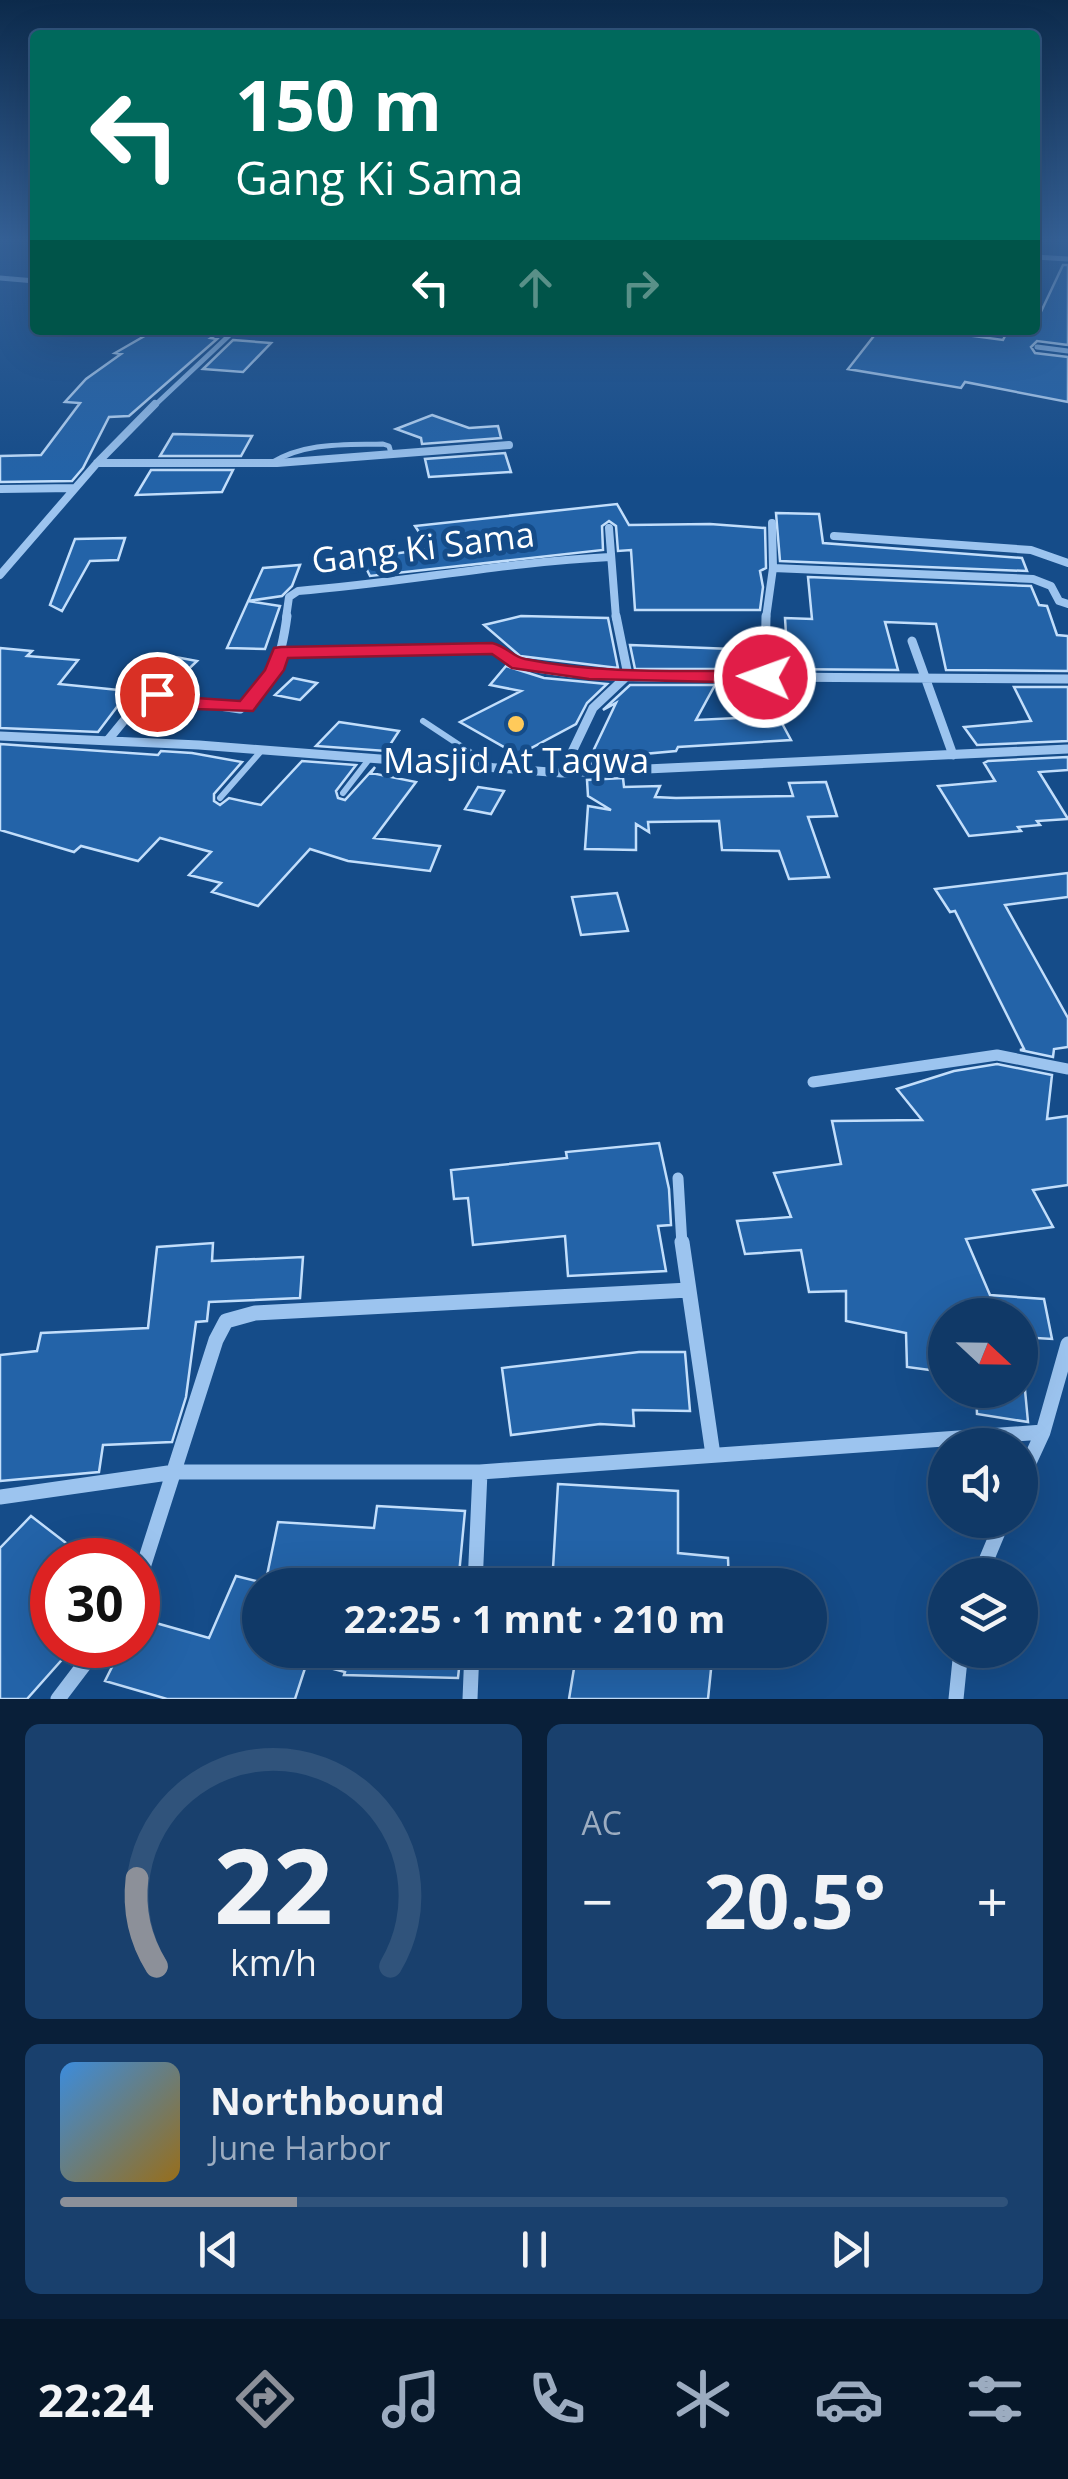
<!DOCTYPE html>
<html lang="id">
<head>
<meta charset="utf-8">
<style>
  :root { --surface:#103967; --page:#19406d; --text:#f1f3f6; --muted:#9cacc0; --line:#30537b; --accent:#8c9099 }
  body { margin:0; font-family:"Open Sans",sans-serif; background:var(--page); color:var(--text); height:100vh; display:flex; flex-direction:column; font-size:38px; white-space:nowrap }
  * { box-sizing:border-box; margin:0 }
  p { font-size:32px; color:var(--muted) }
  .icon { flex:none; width:55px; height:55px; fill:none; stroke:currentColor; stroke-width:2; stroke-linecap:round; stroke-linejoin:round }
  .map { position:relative; height:1699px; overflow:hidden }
  .panel { display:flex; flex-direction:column; gap:25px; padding:25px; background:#091f39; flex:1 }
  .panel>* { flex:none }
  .hud { position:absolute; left:30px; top:30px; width:1010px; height:305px; border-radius:10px; box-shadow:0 10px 40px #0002,0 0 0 2px var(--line); background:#00695c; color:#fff; overflow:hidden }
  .needle { width:65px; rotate:112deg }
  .buttons { position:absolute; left:928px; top:1298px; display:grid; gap:20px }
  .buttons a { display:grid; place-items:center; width:110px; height:110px; border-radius:50%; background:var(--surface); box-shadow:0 10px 40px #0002,0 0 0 2px var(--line); font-size:50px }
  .speed { position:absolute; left:30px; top:1538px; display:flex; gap:20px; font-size:50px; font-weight:700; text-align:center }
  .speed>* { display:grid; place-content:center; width:130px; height:130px; border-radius:50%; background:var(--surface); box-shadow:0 10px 40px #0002,0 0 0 2px var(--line); line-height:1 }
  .speed .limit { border:15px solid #d22; background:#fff; color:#111 }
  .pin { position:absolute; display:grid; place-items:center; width:85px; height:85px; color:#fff; margin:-42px; border:5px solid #fff; border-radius:50%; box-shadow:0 2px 10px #0007 }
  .me { position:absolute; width:110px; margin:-55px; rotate:272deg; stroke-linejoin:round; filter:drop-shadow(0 0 8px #0008) }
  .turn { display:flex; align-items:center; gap:35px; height:210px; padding:0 40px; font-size:45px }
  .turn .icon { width:130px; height:130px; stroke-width:2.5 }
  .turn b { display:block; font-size:70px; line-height:85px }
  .lanes { display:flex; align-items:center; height:95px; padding:0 40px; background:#0003; justify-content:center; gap:50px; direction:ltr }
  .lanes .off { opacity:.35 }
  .big { font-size:75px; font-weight:700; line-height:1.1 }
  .panel .widget { flex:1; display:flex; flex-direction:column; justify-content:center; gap:15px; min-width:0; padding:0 35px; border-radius:15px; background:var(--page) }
  .panel .dial { align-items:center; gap:0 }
  .dial svg { height:260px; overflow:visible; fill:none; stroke:var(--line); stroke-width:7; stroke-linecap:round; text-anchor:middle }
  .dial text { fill:var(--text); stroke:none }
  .song { display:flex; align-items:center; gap:30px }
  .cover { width:120px; height:120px; border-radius:15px; background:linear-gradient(135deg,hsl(210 70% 55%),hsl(40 70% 35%)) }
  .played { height:10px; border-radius:5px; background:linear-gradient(90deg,var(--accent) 25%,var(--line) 25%) }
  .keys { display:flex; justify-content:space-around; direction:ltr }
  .heat { display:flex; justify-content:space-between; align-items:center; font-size:55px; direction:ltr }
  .panel .tiles { flex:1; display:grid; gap:25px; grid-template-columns:1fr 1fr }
  .widget:last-child { grid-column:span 2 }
  .trip { position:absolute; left:242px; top:1568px; width:585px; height:100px; border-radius:50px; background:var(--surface); box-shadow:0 10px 40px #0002,0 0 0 2px var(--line); font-weight:700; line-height:100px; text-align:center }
  .tabs { display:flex; height:160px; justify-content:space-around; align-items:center; background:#061729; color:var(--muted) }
  .tabs .icon { width:70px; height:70px }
  .tabs .on { color:var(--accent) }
  .tabs b { font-size:45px; color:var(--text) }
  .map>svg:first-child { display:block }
  .building { fill:#2363a8; stroke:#c2defb; stroke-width:2.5 }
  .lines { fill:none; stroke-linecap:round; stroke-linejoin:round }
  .service-far1 { stroke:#9cc4ef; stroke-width:5 }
  .service { stroke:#9cc4ef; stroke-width:6 }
  .minor-far4 { stroke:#9cc4ef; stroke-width:5 }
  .minor-far3 { stroke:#9cc4ef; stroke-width:8 }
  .minor-far2 { stroke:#9cc4ef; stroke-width:9 }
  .minor-far1 { stroke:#9cc4ef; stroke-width:11 }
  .minor { stroke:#9cc4ef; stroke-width:15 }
  .route { fill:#e11d48; stroke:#92132f; stroke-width:2.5 }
  .poi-dot { fill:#ffca5a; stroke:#154c89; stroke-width:4 }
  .labels { text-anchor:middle; stroke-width:10; stroke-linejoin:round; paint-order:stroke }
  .street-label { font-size:35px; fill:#fff; stroke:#154c89 }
  .poi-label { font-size:35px; fill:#fff; stroke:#154c89 }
</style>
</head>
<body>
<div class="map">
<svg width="1068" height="1699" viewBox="0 0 1068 1699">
  <rect width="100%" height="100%" fill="#154c89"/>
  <path class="building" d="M1063,265H1068V345L1037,341L1031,347L1035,353L1068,357V402L965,382L961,388L848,369L877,332L894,334L898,330H928L1003,340L1008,330L1031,333Z
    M155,330H225L211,338L217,339L129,416L109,417L83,468L72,481L0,482V456L41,455L80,403L65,402L86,379L121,354L115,353Z
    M233,340L271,343L243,372L203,369Z
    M432,415L469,428L498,426L501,438L422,444L421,438L396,429Z
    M173,434L252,436L241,456H160Z
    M505,453L511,472L429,477L425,459Z
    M151,470H233L222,492L136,495Z
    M617,504L629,525L710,524L765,528L766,568L760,571L763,587L760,610H635L631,550L618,551L616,526L609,521L602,526L603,550L370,576L361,558L430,549L415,526Z
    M776,513L819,514L823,543L1022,558L1027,571L780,561Z
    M125,538L118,560L90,561L62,611L50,605L75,539Z
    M300,565L292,586L282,596L248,601L280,606L265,649L227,648L263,568Z
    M808,577L1031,586L1039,605L1047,606L1057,635L1068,636V671L946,670L936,624L885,622L898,670L773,669L774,651H787L785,618L812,619Z
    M521,616L608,618L618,668L520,656L484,625Z
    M630,645L757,650V669H635Z
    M0,648L32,651L27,656L78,660L59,684L129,691L98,732L0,728Z
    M170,656L197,661L169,688L142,682Z
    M506,666L544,678L607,684L587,703L576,724L518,755L460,722L521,691L490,685Z
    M293,678L317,683L300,700L275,695Z
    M630,685H715L696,720L778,716L791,740L678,747L676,751L622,756V762L587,764L616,703L603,710Z
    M1014,687H1068V741L977,745L964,727L1031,721Z
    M339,722L399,731L386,751L316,746Z
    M0,744L158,755L161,751L192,753L242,762L214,794V801L220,805L229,798L261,805L302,761L356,765L336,791L338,798L345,800L375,767L371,773L416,782L374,838L440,846L430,871L348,861L310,849L258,906L212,892L221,883L189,875L211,852L160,838L138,861L81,846L74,852L0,830Z
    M1068,757V770L1039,772L1068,819L1037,821L1040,825L1018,827L1021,831L969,836L938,786L995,781L984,763L988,761Z
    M623,778L624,787L660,786L655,797L676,798L793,796L789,783L826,782L837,816L808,817L829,877L789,879L779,851L722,850L719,821L648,822L649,832L636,824V850L585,849L588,806L611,810L588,796L587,780Z
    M478,787L504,791L491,814L465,809Z
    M1068,873V897L1005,905L1068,1018V1047L1054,1049L1053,1057L1020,1050L1024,1049L955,911L950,912L935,889Z
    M617,893L628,931L581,935L572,897Z
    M997,1064L1052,1075L1047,1119L1068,1116V1185L1033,1190L1053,1227L966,1239L990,1295L1044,1299L1052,1339L1020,1337V1315H945V1372L907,1367L906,1333L846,1321V1291L809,1292L801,1250L745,1254L737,1221L791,1217L774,1173L841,1164L832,1121L922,1120L897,1089L954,1071Z
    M659,1143L669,1189L671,1225L658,1226L666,1271L568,1276L565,1236L473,1245L468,1198L454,1199L451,1170L567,1158L566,1152Z
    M213,1243L212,1261L303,1257L300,1298L209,1302L207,1321L196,1322L186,1397L172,1442L103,1445L99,1472L0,1481V1355L37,1351L41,1333L148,1328L157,1247Z
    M639,1352H685L690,1411L633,1410L634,1426L600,1424L511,1435L502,1368Z
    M976,1390H1025L1028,1422L977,1414Z
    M558,1484L678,1491V1553L728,1558L729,1585H552Z
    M377,1506L465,1511L458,1585H265L278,1522L374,1528Z
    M31,1516L88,1560H52V1645H75L27,1699H0V1548Z
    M236,1576L260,1582V1650H461L458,1678L344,1675L345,1672L307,1662L295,1699H167L105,1681L123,1645H138V1618L209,1638Z
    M577,1650H713L708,1699H569Z"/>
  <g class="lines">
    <path class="service-far1" d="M271,463C305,442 344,445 383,444L389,446L391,453"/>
    <path class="service" d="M423,721L491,766
      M343,793L370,758
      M220,798L262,750"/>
    <path class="minor-far4" d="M1035,257L1068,259
      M0,278L35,281
      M1037,347L1068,351
      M153,407L235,330"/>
    <path class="minor-far3" d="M97,463H277L509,445
      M0,489L74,488
      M609,528L616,618
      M834,536L1031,550L1068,563
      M773,568L1033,579L1051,586L1059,601L1068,604
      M0,575L97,463L155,404
      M286,618L289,597L298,591C402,583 505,562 610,557
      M766,618L773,568L772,523"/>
    <path class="minor-far2" d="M766,616L765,677L1068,679
      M912,641L953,755
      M281,652L493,649C506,651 507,661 518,664C588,682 691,676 765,677
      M0,736L199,745L562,773L1068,749
      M108,740L145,695L240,709C274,689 282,653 287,616
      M562,773L593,708L628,675L616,616"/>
    <path class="minor-far1" d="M813,1082L997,1055L1068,1069
      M678,1178L682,1245"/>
    <path class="minor" d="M682,1242L713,1455
      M1020,1482L1043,1432L1068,1344
      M0,1497L175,1472H480L1043,1432
      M980,1575L1003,1520
      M138,1583L216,1340L226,1321L255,1313L689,1290
      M475,1585L480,1472
      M58,1699L99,1645
      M470,1699L472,1650
      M956,1699L961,1650"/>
  </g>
  <linearGradient id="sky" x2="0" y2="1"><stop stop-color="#0c2a4b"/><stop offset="0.5" stop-color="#356197"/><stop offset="1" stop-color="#356197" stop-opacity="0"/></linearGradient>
  <rect width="1068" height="479" fill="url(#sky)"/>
  <path class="route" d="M492,643C508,647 513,657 525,659C603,675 686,670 765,671L774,677L765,683L589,679L512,668L492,654L288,658L284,670L253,711L196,709L150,698L147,694L157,688L196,698L240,701L265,670L274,648L281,647Z"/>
  <circle class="poi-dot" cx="516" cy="724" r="10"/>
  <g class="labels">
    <g class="street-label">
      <text transform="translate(423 548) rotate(-7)" y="12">Gang Ki Sama</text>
    </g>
    <g class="poi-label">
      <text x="516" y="773">Masjid At Taqwa</text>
    </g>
  </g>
</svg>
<div class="buttons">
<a><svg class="needle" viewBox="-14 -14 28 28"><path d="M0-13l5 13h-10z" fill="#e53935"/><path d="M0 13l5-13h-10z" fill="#9cacc0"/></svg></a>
<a><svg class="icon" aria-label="sound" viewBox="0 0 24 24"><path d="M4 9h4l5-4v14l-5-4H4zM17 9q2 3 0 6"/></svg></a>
<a><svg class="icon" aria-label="layers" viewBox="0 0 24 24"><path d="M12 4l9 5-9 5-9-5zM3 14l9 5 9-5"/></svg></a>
</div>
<div class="speed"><div class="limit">30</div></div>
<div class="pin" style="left:157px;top:694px;background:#d93025"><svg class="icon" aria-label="arrive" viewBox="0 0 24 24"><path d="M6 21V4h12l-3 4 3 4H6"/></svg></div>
<svg class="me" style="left:765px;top:677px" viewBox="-20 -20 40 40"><circle r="17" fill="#e11d48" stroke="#fff" stroke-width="3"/><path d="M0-11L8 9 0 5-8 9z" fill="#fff"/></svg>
<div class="trip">22:25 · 1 mnt · 210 m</div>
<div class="hud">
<div class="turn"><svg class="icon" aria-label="left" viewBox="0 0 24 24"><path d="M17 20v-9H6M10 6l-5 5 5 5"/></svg><div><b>150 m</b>Gang Ki Sama</div></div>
<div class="lanes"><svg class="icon" aria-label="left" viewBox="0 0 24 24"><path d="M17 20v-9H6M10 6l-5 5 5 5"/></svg><svg class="icon off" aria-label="ahead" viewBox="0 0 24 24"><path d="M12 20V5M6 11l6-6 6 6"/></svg><svg class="icon off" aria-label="right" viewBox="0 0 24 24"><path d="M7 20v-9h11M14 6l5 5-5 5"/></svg></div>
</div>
</div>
<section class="panel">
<div class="tiles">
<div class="widget dial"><svg viewBox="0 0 100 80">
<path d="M14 69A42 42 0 1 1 86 69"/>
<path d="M14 69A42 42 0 0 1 8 42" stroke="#8c9099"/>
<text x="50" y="56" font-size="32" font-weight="700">22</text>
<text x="50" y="72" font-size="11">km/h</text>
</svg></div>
<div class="widget"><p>AC</p>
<div class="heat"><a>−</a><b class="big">20.5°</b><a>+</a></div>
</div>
<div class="widget">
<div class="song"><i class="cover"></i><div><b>Northbound</b><p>June Harbor</p></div></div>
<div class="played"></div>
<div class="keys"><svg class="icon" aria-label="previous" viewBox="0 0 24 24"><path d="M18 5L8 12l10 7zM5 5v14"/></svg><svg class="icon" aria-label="pause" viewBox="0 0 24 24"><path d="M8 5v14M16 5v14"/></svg><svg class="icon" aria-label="next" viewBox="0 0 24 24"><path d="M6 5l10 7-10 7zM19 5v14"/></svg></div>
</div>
</div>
</section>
<nav class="tabs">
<b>22:24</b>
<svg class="icon on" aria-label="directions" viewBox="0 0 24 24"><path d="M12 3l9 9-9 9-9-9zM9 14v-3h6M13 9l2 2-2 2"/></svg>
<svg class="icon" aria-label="music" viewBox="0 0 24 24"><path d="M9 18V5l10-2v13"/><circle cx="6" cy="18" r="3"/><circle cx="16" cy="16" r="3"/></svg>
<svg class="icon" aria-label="phone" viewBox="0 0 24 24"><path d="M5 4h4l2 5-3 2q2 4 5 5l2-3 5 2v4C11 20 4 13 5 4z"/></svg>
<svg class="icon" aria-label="climate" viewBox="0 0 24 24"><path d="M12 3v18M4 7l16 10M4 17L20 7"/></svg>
<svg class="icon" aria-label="car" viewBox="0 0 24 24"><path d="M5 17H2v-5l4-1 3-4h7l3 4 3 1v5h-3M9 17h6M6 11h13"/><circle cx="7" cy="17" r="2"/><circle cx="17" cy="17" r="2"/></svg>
<svg class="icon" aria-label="filters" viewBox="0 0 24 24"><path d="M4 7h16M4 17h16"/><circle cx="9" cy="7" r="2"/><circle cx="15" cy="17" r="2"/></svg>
</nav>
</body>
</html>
